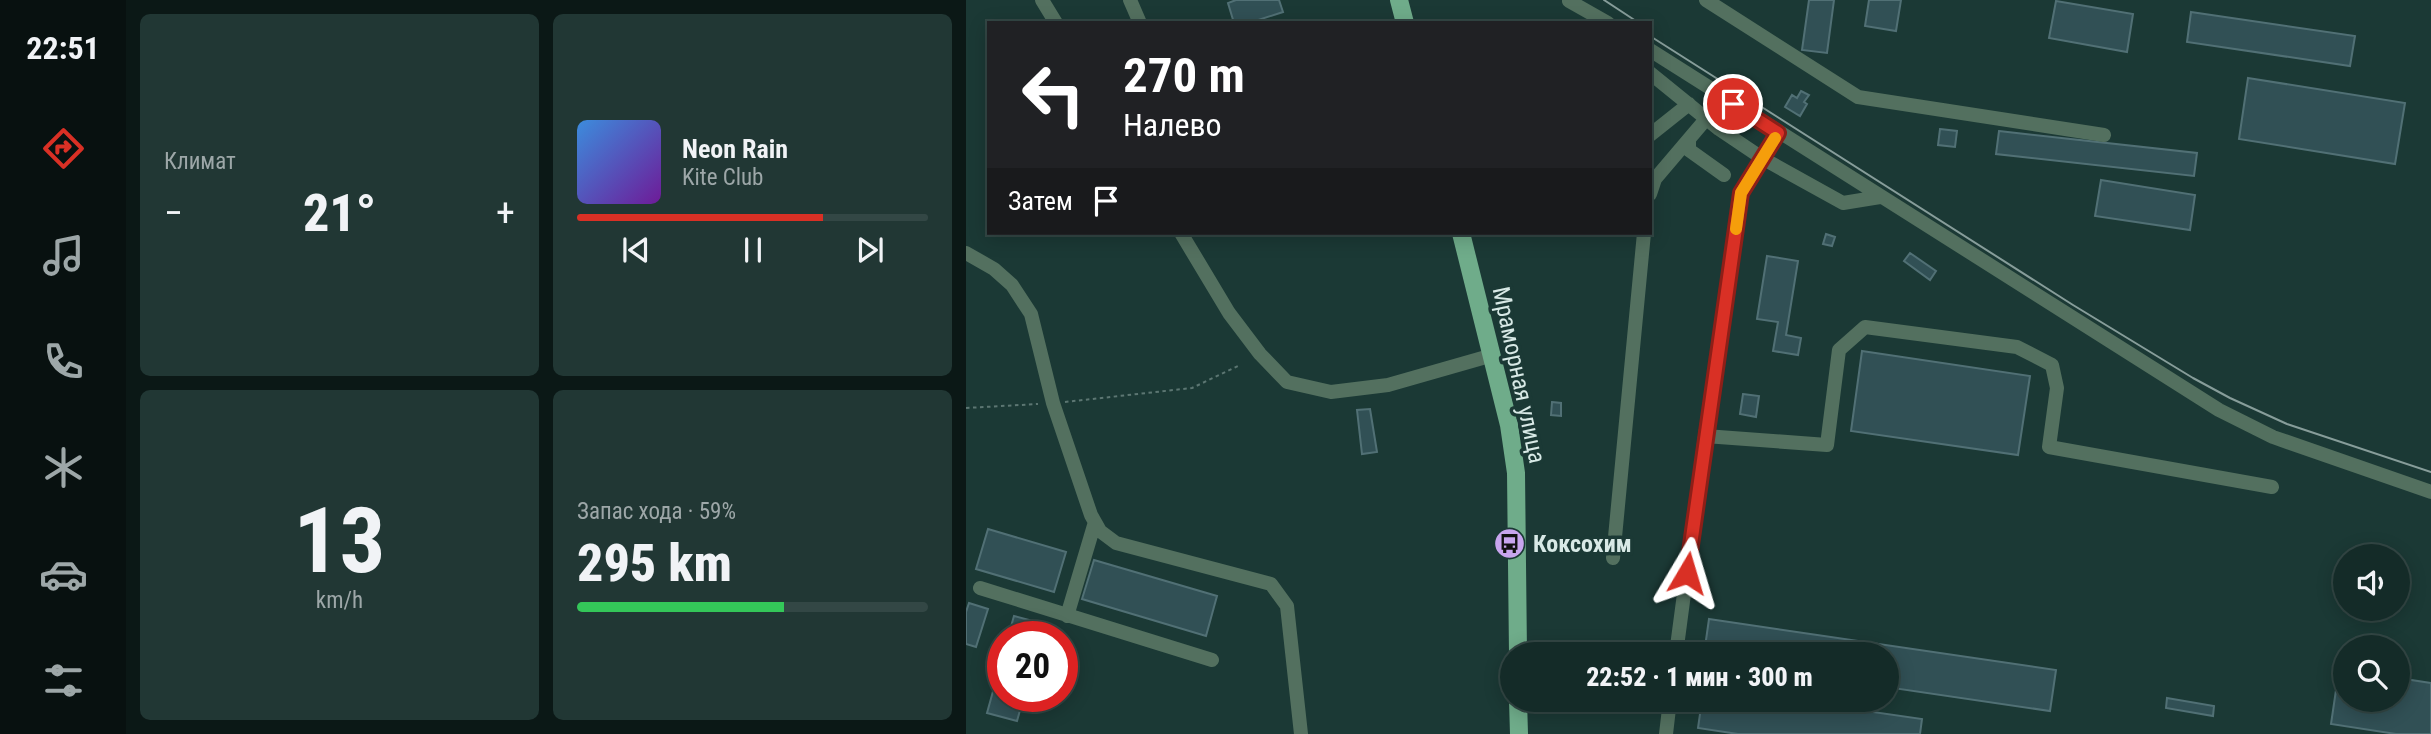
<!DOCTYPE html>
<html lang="ru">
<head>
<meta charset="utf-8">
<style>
  :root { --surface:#142b28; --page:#213734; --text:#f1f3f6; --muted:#9da7a8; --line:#334745; --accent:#d93025 }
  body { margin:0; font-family:"Roboto Condensed",sans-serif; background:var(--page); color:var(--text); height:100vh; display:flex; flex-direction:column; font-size:26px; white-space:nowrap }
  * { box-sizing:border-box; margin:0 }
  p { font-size:23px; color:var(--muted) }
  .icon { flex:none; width:38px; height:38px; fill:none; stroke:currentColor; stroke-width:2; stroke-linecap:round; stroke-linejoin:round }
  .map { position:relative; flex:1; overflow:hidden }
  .sheet { display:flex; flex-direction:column; gap:14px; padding:14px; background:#0b1816; width:840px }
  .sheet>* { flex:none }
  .banner { position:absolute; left:21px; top:21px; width:665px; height:214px; border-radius:0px; box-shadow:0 4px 18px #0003,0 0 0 2px var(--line); background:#202124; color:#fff; overflow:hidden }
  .tools { position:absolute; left:1367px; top:544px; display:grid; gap:14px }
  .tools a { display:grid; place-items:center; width:77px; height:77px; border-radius:50%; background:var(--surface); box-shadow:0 4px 18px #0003,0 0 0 2px var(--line); font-size:35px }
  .speed { position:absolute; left:21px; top:621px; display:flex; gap:14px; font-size:35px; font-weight:700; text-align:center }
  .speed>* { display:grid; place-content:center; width:91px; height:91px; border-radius:50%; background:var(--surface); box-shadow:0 4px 18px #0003,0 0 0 2px var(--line); line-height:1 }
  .speed .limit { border:10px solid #d22; background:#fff; color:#111 }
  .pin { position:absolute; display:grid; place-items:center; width:60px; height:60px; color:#fff; margin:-30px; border:4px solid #fff; border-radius:50%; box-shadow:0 2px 7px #0007 }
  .me { position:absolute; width:77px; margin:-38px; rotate:7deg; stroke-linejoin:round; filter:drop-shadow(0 0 5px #0008) }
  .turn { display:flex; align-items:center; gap:24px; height:147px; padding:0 21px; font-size:32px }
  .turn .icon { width:91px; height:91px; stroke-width:2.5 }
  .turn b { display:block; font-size:49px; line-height:60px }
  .then { display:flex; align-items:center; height:66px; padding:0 21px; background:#0003; gap:14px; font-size:26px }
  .big { font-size:52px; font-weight:800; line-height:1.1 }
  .sheet .tile { flex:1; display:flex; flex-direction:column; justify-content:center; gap:10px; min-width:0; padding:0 24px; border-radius:10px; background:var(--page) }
  .sheet .dial { align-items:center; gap:0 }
  .dial b { font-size:91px; line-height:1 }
  .song { display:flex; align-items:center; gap:21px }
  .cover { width:84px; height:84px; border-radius:10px; background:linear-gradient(135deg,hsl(210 70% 55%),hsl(280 70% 35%)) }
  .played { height:7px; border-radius:4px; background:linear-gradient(90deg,var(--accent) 70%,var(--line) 70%) }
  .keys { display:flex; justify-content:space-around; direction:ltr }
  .heat { display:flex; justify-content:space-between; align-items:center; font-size:38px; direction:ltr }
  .charge { height:10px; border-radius:5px; background:linear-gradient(90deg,#34c759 59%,var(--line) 0) }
  .sheet .tiles { flex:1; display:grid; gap:14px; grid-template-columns:repeat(2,1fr) }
  .trip { position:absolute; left:534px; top:642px; width:399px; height:70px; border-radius:35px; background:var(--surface); box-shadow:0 4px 18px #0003,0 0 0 2px var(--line); font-weight:800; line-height:70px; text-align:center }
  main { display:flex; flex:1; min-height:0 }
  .menu { display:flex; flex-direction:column; width:126px; justify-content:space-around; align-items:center; background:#081110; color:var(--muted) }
  .menu .icon { width:49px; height:49px }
  .menu .on { color:var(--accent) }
  .menu b { font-size:32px; color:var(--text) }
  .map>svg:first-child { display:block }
  .building { fill:#315055; stroke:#517075; stroke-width:2 }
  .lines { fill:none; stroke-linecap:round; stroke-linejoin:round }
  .path { stroke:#5c7672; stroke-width:2; stroke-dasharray:3.5 3.5; stroke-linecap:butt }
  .minor { stroke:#53705f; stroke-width:14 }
  .major { stroke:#6fac8a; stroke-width:18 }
  .tram { stroke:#879d9a; stroke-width:2 }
  .route-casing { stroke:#8d1f18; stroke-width:18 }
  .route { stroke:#d93025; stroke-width:12 }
  .slow { stroke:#f59e0b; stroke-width:12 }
  .labels { text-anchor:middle; stroke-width:7; stroke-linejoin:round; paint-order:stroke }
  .street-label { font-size:24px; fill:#d8e9e6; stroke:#1b3935 }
  .poi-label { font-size:24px; font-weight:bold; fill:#d8e9e6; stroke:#1b3935; text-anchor:start }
</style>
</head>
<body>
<main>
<nav class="menu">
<b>22:51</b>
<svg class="icon on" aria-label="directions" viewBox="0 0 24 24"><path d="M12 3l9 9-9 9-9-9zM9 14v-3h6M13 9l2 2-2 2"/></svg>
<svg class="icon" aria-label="music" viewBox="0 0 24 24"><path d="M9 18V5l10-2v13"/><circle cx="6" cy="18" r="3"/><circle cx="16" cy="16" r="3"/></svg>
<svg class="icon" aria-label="phone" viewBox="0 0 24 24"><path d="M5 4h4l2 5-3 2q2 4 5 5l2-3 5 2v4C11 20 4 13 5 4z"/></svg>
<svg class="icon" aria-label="climate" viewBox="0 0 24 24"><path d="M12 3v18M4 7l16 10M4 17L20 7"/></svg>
<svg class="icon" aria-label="car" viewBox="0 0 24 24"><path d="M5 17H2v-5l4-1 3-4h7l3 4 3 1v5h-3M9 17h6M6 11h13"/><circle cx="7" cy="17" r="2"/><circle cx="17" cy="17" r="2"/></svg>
<svg class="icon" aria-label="filters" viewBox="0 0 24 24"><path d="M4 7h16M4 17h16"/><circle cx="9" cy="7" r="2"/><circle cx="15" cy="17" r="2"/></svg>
</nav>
<section class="sheet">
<div class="tiles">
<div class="tile"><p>Климат</p>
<div class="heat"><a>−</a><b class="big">21°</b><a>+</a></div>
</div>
<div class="tile">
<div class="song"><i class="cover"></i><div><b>Neon Rain</b><p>Kite Club</p></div></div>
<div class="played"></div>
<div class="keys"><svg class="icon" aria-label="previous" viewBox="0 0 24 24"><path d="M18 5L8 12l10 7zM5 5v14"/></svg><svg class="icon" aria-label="pause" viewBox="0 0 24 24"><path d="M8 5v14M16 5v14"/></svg><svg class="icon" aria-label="next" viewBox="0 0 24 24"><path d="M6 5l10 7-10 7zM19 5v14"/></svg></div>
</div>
<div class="tile dial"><b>13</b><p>km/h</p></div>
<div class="tile"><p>Запас хода · 59%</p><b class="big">295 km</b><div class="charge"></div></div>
</div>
</section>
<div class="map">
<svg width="1465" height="734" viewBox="0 0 1465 734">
  <rect width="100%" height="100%" fill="#1b3935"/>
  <path class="building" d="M270,0H313L317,12L283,23H268L262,3Z
    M843,0H868L861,53L836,50Z
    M903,0H935L930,31L899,26Z
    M1090,1L1167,14L1161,52L1083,38Z
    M1225,12L1389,36L1384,66L1221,42Z
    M1282,78L1439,103L1429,164L1273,139Z
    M835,91L843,95L838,102L841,104L834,116L819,107L826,95L831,98Z
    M974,129L991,131L989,147L972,145Z
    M1033,131L1231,153L1228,176L1030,154Z
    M1135,180L1229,195L1224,230L1129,216Z
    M860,234L869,237L866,246L857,244Z
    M944,253L970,271L964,280L938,261Z
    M801,256L832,261L820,335L835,338L832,355L807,351L812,322L791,319Z
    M896,351L1064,376L1052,455L885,431Z
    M777,394L793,396L790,417L774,414Z
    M586,402L595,403V416L585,415Z
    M404,409L411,452L396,454L391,410Z
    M22,529L100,552L88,592L10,569Z
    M128,560L251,596L240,636L116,599Z
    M3,603L22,609L10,647L0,644V612Z
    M48,616L78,624L74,637H42Z
    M743,619L1090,670L1084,711L920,687V654H738Z
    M1374,663L1379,664V700H1432V678L1465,683V734H1430L1365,724Z
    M34,666H37V696H58L51,721L21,713Z
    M1201,698L1248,706L1247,716L1200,708Z
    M736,700H824L956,719L954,734H772L732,728Z"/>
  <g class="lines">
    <path class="path" d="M99,402L226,388L272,366
      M0,408L72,404"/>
    <path class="minor" d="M76,0L90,23
      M164,0L174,23
      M740,0L892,97L1138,135
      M603,1L642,23
      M684,50L1253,410L1307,437L1465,492
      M684,73L753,129L796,158L877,203L914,197
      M684,135L723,104
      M723,139V150L758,175
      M684,194L689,179L740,119L756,97
      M215,233L263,313L294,354L321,382L365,392L422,385L527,355
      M0,253L28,269L46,285L65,314L87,403L125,515L134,531L150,543L305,584L321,606L335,734
      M739,436L861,445L873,350L899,327L1051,347L1086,365L1091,388L1083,447L1306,487
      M647,558L678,233
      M14,588L246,660
      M101,616L129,522
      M710,654L739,436L775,193L812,133
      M700,734L704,700"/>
    <path class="major" d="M433,0L439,23
      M495,233L543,425L550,473L552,654
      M552,700L553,734"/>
    <path class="tram" d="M638,0L673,23
      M684,36L1107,305L1227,378L1264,398L1321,424L1465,472"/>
  </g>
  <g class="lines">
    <defs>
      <path id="route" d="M721,573L775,193L812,133L767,104"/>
    </defs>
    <use href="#route" class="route-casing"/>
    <use href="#route" class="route"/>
    <path class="slow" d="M770,229L775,193L809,138"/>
  </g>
  <defs>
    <symbol id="bus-disc" viewBox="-11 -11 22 22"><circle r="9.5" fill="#c8a5ee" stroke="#1b3935"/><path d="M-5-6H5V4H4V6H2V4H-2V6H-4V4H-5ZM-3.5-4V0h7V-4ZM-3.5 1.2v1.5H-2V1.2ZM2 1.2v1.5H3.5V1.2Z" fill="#111"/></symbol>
  </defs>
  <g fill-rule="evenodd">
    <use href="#bus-disc" x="526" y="526" width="35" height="35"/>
  </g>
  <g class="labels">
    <g class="street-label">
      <text transform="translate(553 375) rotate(78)" y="8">Мраморная улица</text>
    </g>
    <g class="poi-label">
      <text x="567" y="552">Коксохим</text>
    </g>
  </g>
</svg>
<div class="tools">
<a><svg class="icon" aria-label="sound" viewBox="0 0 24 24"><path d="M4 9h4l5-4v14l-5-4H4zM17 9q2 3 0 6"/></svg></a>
<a><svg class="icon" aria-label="search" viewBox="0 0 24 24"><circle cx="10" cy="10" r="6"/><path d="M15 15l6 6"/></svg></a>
</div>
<div class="speed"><div class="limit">20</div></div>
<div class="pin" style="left:767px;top:104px;background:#d93025"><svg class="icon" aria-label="arrive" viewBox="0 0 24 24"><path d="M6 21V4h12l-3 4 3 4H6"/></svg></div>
<svg class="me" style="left:721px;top:573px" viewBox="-20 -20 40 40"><path d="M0-17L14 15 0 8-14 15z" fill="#d93025" stroke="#fff" stroke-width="4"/></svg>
<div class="trip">22:52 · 1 мин · 300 m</div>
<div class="banner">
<div class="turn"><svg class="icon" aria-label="left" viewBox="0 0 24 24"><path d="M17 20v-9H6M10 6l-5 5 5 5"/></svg><div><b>270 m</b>Налево</div></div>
<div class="then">Затем<svg class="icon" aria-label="arrive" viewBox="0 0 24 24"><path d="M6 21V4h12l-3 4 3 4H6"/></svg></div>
</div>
</div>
</main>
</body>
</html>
